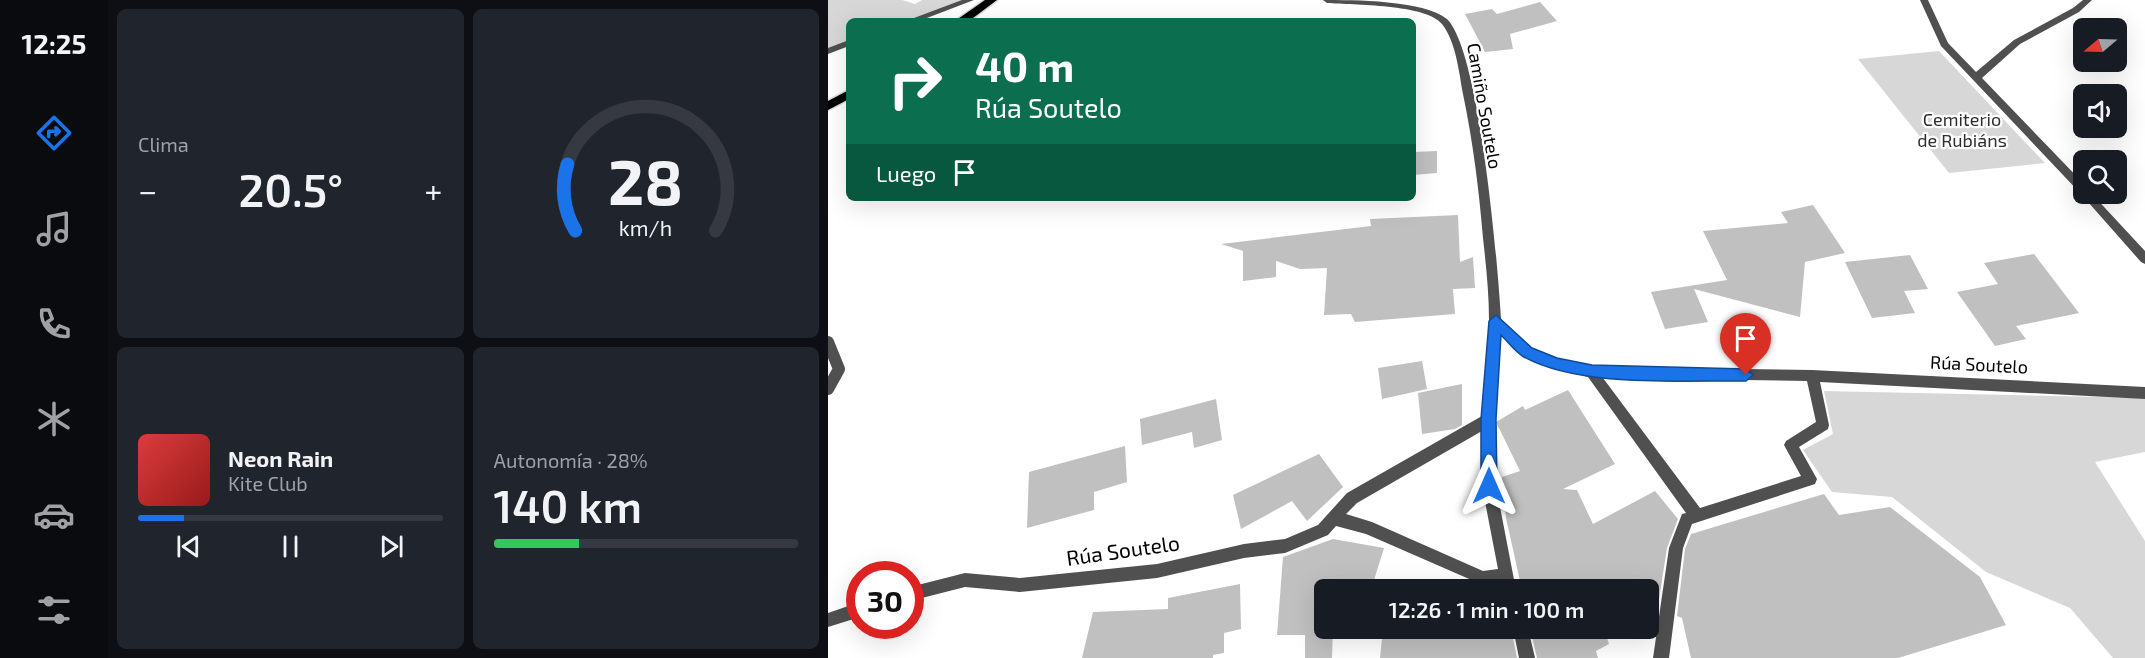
<!DOCTYPE html>
<html lang="es">
<head>
<meta charset="utf-8">
<style>
  :root { --surface:#171b24; --page:#20242c; --text:#f1f3f6; --muted:#9ea1a6; --line:#363941; --accent:#1a73e8 }
  body { margin:0; font-family:"Exo 2",sans-serif; background:var(--page); color:var(--text); height:100vh; display:flex; flex-direction:column; font-size:22px; white-space:nowrap }
  * { box-sizing:border-box; margin:0 }
  p { font-size:20px; color:var(--muted) }
  .icon { flex:none; width:33px; height:33px; fill:none; stroke:currentColor; stroke-width:2; stroke-linecap:round; stroke-linejoin:round }
  .map { position:relative; flex:1; overflow:hidden }
  .details { display:flex; flex-direction:column; gap:9px; padding:9px; background:#0d0f14; width:720px }
  .details>* { flex:none }
  .guide { position:absolute; left:18px; top:18px; width:570px; height:183px; border-radius:9px; box-shadow:0 6px 24px #0002; background:#0b6e4f; color:#fff; overflow:hidden }
  .needle { width:39px; rotate:251deg }
  .tools { position:absolute; left:1245px; top:18px; display:grid; gap:12px }
  .tools a { display:grid; place-items:center; width:54px; height:54px; border-radius:9px; background:var(--surface); box-shadow:0 6px 24px #0002; font-size:30px }
  .speed { position:absolute; left:18px; top:561px; display:flex; gap:12px; font-size:30px; font-weight:700; text-align:center }
  .speed>* { display:grid; place-content:center; width:78px; height:78px; border-radius:50%; background:var(--surface); box-shadow:0 6px 24px #0002; line-height:1 }
  .speed .limit { border:9px solid #d22; background:#fff; color:#111 }
  .pin { position:absolute; display:grid; place-items:center; width:51px; height:51px; color:#fff; margin:-62px -26px; border-radius:50% 50% 50% 0; rotate:-45deg; box-shadow:0 0 6px #0007 }
  .pin .icon { rotate:45deg }
  .me { position:absolute; width:66px; margin:-33px; rotate:0deg; stroke-linejoin:round; filter:drop-shadow(0 0 4px #0008) }
  .turn { display:flex; align-items:center; gap:21px; height:126px; padding:0 30px; font-size:27px }
  .turn .icon { width:78px; height:78px; stroke-width:2.5 }
  .turn b { display:block; font-size:42px; line-height:51px }
  .then { display:flex; align-items:center; height:57px; padding:0 30px; background:#0003; gap:12px; font-size:22px }
  .big { font-size:45px; font-weight:600; line-height:1.1 }
  .details .widget { flex:1; display:flex; flex-direction:column; justify-content:center; gap:9px; min-width:0; padding:0 21px; border-radius:9px; background:var(--page) }
  .details .dial { align-items:center; gap:0 }
  .dial svg { height:156px; overflow:visible; fill:none; stroke:var(--line); stroke-width:7; stroke-linecap:round; text-anchor:middle }
  .dial text { fill:var(--text); stroke:none }
  .song { display:flex; align-items:center; gap:18px }
  .cover { width:72px; height:72px; border-radius:9px; background:linear-gradient(135deg,hsl(0 70% 55%),hsl(0 70% 35%)) }
  .played { height:6px; border-radius:3px; background:linear-gradient(90deg,var(--accent) 15%,var(--line) 15%) }
  .keys { display:flex; justify-content:space-around; direction:ltr }
  .heat { display:flex; justify-content:space-between; align-items:center; font-size:33px; direction:ltr }
  .charge { height:9px; border-radius:4px; background:linear-gradient(90deg,#34c759 28%,var(--line) 0) }
  .details .tiles { flex:1; display:grid; gap:9px; grid-template-columns:repeat(2,1fr) }
  .trip { position:absolute; left:486px; top:579px; width:345px; height:60px; border-radius:9px; background:var(--surface); box-shadow:0 6px 24px #0002; font-weight:600; line-height:60px; text-align:center }
  main { display:flex; flex:1; min-height:0 }
  .dock { display:flex; flex-direction:column; width:108px; justify-content:space-around; align-items:center; background:#090b0e; color:var(--muted) }
  .dock .icon { width:42px; height:42px }
  .dock .selected { color:var(--accent) }
  .dock b { font-size:27px; color:var(--text) }
  .map>svg:first-child { display:block }
  .green { fill:#d7d7d7 }
  .building { fill:#c0c0c0 }
  .lines { fill:none; stroke-linecap:round; stroke-linejoin:round }
  .primary-casing { stroke:#dbdbdb; stroke-width:3 }
  .lane { stroke:#505050; stroke-width:12 }
  .street { fill:#505050; fill-rule:evenodd }
  .primary { fill:#000; fill-rule:evenodd }
  .route { fill:#1a73e8; stroke:#114b97; stroke-width:1.5 }
  .labels { text-anchor:middle; stroke-width:4.5; stroke-linejoin:round; paint-order:stroke }
  .street-label { font-size:18px; fill:#000; stroke:#fff }
  .park-label { font-size:18px; fill:#2e2e2e; stroke:#fff }
  .near-street-label { font-size:21px; fill:#000; stroke:#fff }
</style>
</head>
<body>
<main>
<nav class="dock">
<b>12:25</b>
<svg class="icon selected" aria-label="directions" viewBox="0 0 24 24"><path d="M12 3l9 9-9 9-9-9zM9 14v-3h6M13 9l2 2-2 2"/></svg>
<svg class="icon" aria-label="music" viewBox="0 0 24 24"><path d="M9 18V5l10-2v13"/><circle cx="6" cy="18" r="3"/><circle cx="16" cy="16" r="3"/></svg>
<svg class="icon" aria-label="phone" viewBox="0 0 24 24"><path d="M5 4h4l2 5-3 2q2 4 5 5l2-3 5 2v4C11 20 4 13 5 4z"/></svg>
<svg class="icon" aria-label="climate" viewBox="0 0 24 24"><path d="M12 3v18M4 7l16 10M4 17L20 7"/></svg>
<svg class="icon" aria-label="car" viewBox="0 0 24 24"><path d="M5 17H2v-5l4-1 3-4h7l3 4 3 1v5h-3M9 17h6M6 11h13"/><circle cx="7" cy="17" r="2"/><circle cx="17" cy="17" r="2"/></svg>
<svg class="icon" aria-label="filters" viewBox="0 0 24 24"><path d="M4 7h16M4 17h16"/><circle cx="9" cy="7" r="2"/><circle cx="15" cy="17" r="2"/></svg>
</nav>
<section class="details">
<div class="tiles">
<div class="widget"><p>Clima</p>
<div class="heat"><a>−</a><b class="big">20.5°</b><a>+</a></div>
</div>
<div class="widget dial"><svg viewBox="0 0 100 80">
<path d="M14 69A42 42 0 1 1 86 69"/>
<path d="M14 69A42 42 0 0 1 10 35" stroke="#1a73e8"/>
<text x="50" y="56" font-size="32" font-weight="700">28</text>
<text x="50" y="72" font-size="11">km/h</text>
</svg></div>
<div class="widget">
<div class="song"><i class="cover"></i><div><b>Neon Rain</b><p>Kite Club</p></div></div>
<div class="played"></div>
<div class="keys"><svg class="icon" aria-label="previous" viewBox="0 0 24 24"><path d="M18 5L8 12l10 7zM5 5v14"/></svg><svg class="icon" aria-label="pause" viewBox="0 0 24 24"><path d="M8 5v14M16 5v14"/></svg><svg class="icon" aria-label="next" viewBox="0 0 24 24"><path d="M6 5l10 7-10 7zM19 5v14"/></svg></div>
</div>
<div class="widget"><p>Autonomía · 28%</p><b class="big">140 km</b><div class="charge"></div></div>
</div>
</section>
<div class="map">
<svg width="1317" height="658" viewBox="0 0 1317 658">
  <rect width="100%" height="100%" fill="#fff"/>
  <path class="green" d="M0,0H74L87,4L94,0H142L82,21H21V43L0,51Z
    M1111,51L1217,163L1121,173L1030,59Z
    M996,391L1317,398V452L1267,462L1317,541V658H1285L1242,608L1158,572L1064,497L1004,492L975,450L1005,434Z"/>
  <path class="building" d="M712,2L729,21L682,34L685,49L657,52L637,14L664,9L669,14Z
    M609,151V173L585,175V152Z
    M985,205L1017,253L977,262L972,317L866,289L880,322L837,329L823,292L899,280L875,231L960,223L953,212Z
    M630,215L632,262L645,257L647,288L625,289L627,314L527,322L523,314L496,315L499,268L472,269L448,261V277L415,281V251L393,244L543,226L542,219Z
    M1206,254L1251,313L1188,326L1198,339L1167,346L1129,292L1170,284L1156,263Z
    M1082,255L1100,289L1076,291L1087,313L1044,318L1017,262Z
    M594,361L599,389L554,399L550,368Z
    M634,384V425L627,429L594,434L590,393Z
    M740,390L787,464L735,489L749,490L765,524L827,491L850,519L839,548L829,612L820,611V590H694L678,518L674,477L692,471L668,422L695,406L697,410Z
    M388,399L394,440L366,448L364,432L314,445L312,419Z
    M297,446L299,482L266,492V510L199,528L201,472Z
    M491,454L515,487L479,521L464,501L413,529L405,495Z
    M996,494L1011,515L1062,507L1152,577L1178,625L1070,658H863L854,618L849,616L857,549L863,534Z
    M505,539L556,548L543,590H496V628H505L504,658H477V635H449L455,557Z
    M412,584L413,629L396,633V653L385,655V658H254L265,612L340,609V598Z
    M555,628H683L689,658H552Z
    M702,628H776L781,644L768,651L770,658H709Z"/>
  <g class="lines">
    <defs>
      <path id="primary" d="M157,0H169L141,21H127Z
        M21,90V99L0,110V101Z"/>
    </defs>
    <use href="#primary" class="primary-casing"/>
    <path class="lane" d="M0,342L11,369L0,389"/>
    <path class="street" d="M134,0H146L91,21H78Z
      M495,0C525,0 596,0 619,19C652,51 670,267 673,319L704,348L729,359L764,367L984,370L1317,387V399L992,382L1001,425L1000,429L971,447L989,479L987,484L864,524L855,548L841,658H825L841,548L854,514L858,513L760,377L728,369L696,356L672,333L666,419L668,486L688,590H674L672,583L655,585L538,534L508,526L500,535L457,553L416,558L329,578L192,592L137,587L82,601V587L137,573L192,578L329,564L416,544L457,539L490,525L519,493L654,416C656,384 661,352 661,320C661,293 658,265 655,238C651,190 645,142 635,94C631,72 628,42 614,24C598,4 525,5 499,3ZM775,378L979,381L988,422L958,441L956,445L973,476L872,508ZM654,431V486L670,569L655,571L544,522L518,514L529,503Z
      M1092,0H1100L1120,43L1148,72L1186,40L1245,8L1255,0H1264L1251,12L1192,44L1154,78L1256,184V194H1264L1317,251V264L1313,262L1253,194L1113,46Z
      M21,40V46L0,54V48Z
      M32,602V617L0,627V613Z
      M685,628H700L707,658H691Z"/>
    <use href="#primary" class="primary"/>
  </g>
  <path class="route" d="M668,315L704,348L729,358L764,365L918,369L925,375L918,381C854,380 752,388 696,357C688,353 680,342 673,335L668,419L669,486L667,491L661,494L656,491L653,486V419L661,321Z"/>
  <g class="labels">
    <g class="street-label">
      <text transform="translate(656 106) rotate(80)" y="6">Camiño Soutelo</text>
      <text transform="translate(1151 365) rotate(3)" y="6">Rúa Soutelo</text>
    </g>
    <g class="park-label">
      <text x="1134" y="126">Cemiterio<tspan x="1134" dy="21">de Rubiáns</tspan></text>
    </g>
    <g class="near-street-label">
      <text transform="translate(295 551) rotate(-8)" y="7">Rúa Soutelo</text>
    </g>
  </g>
</svg>
<div class="tools">
<a><svg class="needle" viewBox="-14 -14 28 28"><path d="M0-13l5 13h-10z" fill="#e53935"/><path d="M0 13l5-13h-10z" fill="#9ea1a6"/></svg></a>
<a><svg class="icon" aria-label="sound" viewBox="0 0 24 24"><path d="M4 9h4l5-4v14l-5-4H4zM17 9q2 3 0 6"/></svg></a>
<a><svg class="icon" aria-label="search" viewBox="0 0 24 24"><circle cx="10" cy="10" r="6"/><path d="M15 15l6 6"/></svg></a>
</div>
<div class="speed"><div class="limit">30</div></div>
<div class="pin" style="left:918px;top:375px;background:#d93025"><svg class="icon" aria-label="arrive" viewBox="0 0 24 24"><path d="M6 21V4h12l-3 4 3 4H6"/></svg></div>
<svg class="me" style="left:661px;top:486px" viewBox="-20 -20 40 40"><path d="M0-17L14 15 0 8-14 15z" fill="#1a73e8" stroke="#fff" stroke-width="4"/></svg>
<div class="trip">12:26 · 1 min · 100 m</div>
<div class="guide">
<div class="turn"><svg class="icon" aria-label="right" viewBox="0 0 24 24"><path d="M7 20v-9h11M14 6l5 5-5 5"/></svg><div><b>40 m</b>Rúa Soutelo</div></div>
<div class="then">Luego<svg class="icon" aria-label="arrive" viewBox="0 0 24 24"><path d="M6 21V4h12l-3 4 3 4H6"/></svg></div>
</div>
</div>
</main>
</body>
</html>
